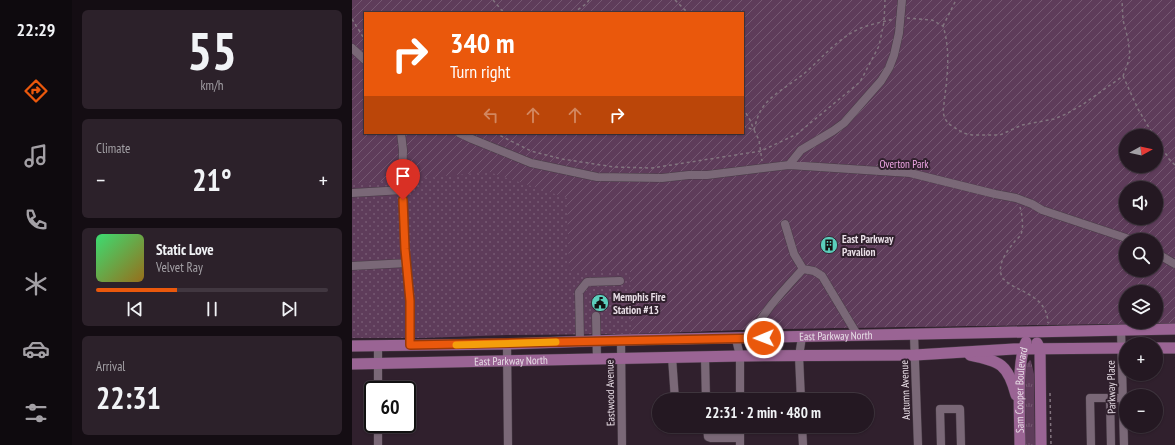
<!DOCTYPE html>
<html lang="en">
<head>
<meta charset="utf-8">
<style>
  :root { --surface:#241822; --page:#2c212a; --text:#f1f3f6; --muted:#a3a0a5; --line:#413740; --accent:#ea580c }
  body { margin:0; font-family:"PT Sans Narrow",sans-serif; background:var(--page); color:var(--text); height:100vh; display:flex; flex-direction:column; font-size:15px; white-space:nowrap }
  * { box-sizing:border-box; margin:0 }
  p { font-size:13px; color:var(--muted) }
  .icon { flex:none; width:22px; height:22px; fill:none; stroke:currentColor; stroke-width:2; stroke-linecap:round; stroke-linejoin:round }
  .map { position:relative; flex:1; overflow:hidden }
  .drawer { display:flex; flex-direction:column; gap:10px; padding:10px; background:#140d13; width:280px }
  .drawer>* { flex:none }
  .guide { position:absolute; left:12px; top:12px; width:380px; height:122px; border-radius:0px; box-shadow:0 1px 3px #0004,0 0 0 1px var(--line); background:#ea580c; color:#fff; overflow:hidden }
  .needle { width:26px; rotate:82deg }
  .controls { position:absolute; left:767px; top:129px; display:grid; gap:8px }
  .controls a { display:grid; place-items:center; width:44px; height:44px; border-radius:50%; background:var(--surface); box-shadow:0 1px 3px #0004,0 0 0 1px var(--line); font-size:20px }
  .speed { position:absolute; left:12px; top:381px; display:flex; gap:8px; font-size:20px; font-weight:700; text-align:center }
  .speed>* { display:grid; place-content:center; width:52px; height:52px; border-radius:50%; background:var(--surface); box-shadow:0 1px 3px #0004,0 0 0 1px var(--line); line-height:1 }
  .speed .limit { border:2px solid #111; border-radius:6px; background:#fff; color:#111 }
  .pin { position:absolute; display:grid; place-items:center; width:34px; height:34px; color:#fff; margin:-41px -17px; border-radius:50% 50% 50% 0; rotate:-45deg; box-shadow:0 0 4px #0007 }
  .pin .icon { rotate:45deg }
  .me { position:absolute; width:44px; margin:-22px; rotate:269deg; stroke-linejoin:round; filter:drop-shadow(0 0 3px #0008) }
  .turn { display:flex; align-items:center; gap:14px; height:84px; padding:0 20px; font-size:18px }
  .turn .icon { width:52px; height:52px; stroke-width:2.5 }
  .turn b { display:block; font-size:28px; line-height:34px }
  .lanes { display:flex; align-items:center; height:38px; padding:0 20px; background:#0003; justify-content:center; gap:20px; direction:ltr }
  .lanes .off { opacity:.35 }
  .big { font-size:30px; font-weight:700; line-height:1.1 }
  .drawer .widget { flex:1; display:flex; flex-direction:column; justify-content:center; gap:6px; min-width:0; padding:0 14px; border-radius:6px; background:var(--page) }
  .drawer .dial { align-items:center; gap:0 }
  .dial b { font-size:52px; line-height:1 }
  .song { display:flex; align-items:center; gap:12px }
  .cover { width:48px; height:48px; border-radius:6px; background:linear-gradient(135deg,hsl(140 70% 55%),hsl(40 70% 35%)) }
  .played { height:4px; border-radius:2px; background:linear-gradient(90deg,var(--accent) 35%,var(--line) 35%) }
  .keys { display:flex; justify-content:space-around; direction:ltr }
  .heat { display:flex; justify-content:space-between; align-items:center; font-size:22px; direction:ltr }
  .trip { position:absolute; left:300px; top:393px; width:222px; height:40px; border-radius:20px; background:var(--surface); box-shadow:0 1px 3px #0004,0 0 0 1px var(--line); font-weight:700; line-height:40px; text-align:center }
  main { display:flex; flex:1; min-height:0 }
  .tabs { display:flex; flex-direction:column; width:72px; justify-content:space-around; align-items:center; background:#0e0a0e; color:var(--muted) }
  .tabs .icon { width:28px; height:28px }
  .tabs .active { color:var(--accent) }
  .tabs b { font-size:18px; color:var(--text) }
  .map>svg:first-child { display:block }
  .grass { fill:url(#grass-tufts) }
  .park { fill:url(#park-dots); fill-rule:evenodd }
  .garden { fill:url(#garden-furrows); fill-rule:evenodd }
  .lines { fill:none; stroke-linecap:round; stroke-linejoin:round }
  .minor-casing { stroke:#493d47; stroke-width:9 }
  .major-casing { stroke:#493d47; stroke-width:12 }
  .path { stroke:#82747f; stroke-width:1.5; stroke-dasharray:3 3; stroke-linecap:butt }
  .minor { stroke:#7a6877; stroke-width:8 }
  .major { stroke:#9a6494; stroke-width:11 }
  .route-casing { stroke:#983908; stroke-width:10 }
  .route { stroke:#ea580c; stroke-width:7 }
  .slow { stroke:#f59e0b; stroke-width:7 }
  .labels { text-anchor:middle; stroke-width:4; stroke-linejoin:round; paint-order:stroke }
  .park-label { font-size:11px; fill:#f0a6e5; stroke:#30202d }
  .poi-label { font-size:11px; font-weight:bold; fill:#e9dfe7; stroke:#30202d; text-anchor:start }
  .street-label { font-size:11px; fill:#e9dfe7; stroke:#30202d }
</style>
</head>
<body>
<main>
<nav class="tabs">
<b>22:29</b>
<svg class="icon active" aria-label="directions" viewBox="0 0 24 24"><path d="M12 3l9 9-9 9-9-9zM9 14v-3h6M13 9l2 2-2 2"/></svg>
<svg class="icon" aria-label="music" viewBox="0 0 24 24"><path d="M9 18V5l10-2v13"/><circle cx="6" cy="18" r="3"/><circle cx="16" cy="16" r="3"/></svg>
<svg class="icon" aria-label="phone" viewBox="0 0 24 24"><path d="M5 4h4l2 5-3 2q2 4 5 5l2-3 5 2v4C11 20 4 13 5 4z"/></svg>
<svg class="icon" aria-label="climate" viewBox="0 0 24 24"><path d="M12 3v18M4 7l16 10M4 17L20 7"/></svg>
<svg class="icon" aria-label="car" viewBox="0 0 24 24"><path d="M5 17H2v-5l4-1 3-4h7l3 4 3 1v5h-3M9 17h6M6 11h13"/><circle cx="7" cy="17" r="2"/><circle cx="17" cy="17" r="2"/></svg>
<svg class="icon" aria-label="filters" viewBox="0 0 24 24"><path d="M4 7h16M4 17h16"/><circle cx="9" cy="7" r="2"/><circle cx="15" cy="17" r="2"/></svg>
</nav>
<section class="drawer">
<div class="widget dial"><b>55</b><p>km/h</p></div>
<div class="widget"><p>Climate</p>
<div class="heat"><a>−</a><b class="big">21°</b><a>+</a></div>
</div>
<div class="widget">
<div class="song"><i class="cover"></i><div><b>Static Love</b><p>Velvet Ray</p></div></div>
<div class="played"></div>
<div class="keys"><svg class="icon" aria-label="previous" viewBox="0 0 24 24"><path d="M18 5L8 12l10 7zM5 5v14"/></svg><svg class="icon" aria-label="pause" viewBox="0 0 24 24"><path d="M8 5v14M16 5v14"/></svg><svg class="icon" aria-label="next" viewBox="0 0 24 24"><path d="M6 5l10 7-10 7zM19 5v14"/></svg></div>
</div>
<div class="widget"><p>Arrival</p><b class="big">22:31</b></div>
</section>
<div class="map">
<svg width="823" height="445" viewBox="0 0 823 445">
  <defs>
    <pattern id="grass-tufts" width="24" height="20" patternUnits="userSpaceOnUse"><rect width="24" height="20" fill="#5e3c5a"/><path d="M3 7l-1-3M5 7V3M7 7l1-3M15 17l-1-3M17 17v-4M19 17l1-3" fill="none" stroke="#755872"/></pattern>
    <pattern id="park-dots" width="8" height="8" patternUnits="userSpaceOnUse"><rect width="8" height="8" fill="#5e3c5a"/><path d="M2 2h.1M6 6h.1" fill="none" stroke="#755872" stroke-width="1.8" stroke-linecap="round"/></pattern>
    <pattern id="garden-furrows" width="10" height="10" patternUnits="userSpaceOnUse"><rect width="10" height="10" fill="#5e3c5a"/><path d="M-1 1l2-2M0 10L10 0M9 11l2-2" fill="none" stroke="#755872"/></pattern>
  </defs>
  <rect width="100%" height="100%" fill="#30202d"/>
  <path class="grass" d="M678,360L679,361L682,374L683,445H674L672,376L674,365Z"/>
  <path class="park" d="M0,0H823V323L415,329L279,334L155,335L70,338H0ZM13,13H391V133H13ZM774,136H804V166H774ZM774,188H804V218H774ZM774,240H804V270H774ZM774,292H804V322H774Z"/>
  <path class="garden" d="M0,0H823V323L415,329L279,334L278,271H217L215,198L137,172L0,184ZM13,13H391V133H13ZM774,136H804V166H774ZM774,188H804V218H774ZM774,240H804V270H774ZM774,292H804V322H774Z"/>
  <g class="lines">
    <defs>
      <path id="minor" d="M0,48L13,60
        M49,133L51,150L50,182L53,249L58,301V345
        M107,133L120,139L179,163L245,177L310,178L337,175H355L437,165L558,173L643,194L664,198L680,204L690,210L780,240
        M437,165L449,150L481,131L492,123L529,81L537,68L542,55L547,33L550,0
        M0,193L51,190
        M433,224L442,254L451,269
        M804,253L823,264
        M0,266L55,263
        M244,316L245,359
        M769,329L772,445
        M562,335L566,445
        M399,338C410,312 432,290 451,269L462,271L470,276L506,336
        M384,339L388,356V400
        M269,340L270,445
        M228,342L227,292L235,282L268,281
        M155,344L156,445
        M320,357L323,400
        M353,357L354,400
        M26,390V346
        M758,398L759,445
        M449,400L447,356L450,337
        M355,426L356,437L359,438H388
        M388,426V445
        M450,426L451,445
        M26,445V424
        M589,445L588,409H608L609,445
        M739,445L738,398H771"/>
      <g id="major">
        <path d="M685,343L688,349L689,445"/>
        <path id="s1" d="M0,346L155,344L269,340L823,329"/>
        <path d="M804,348H823"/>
        <path d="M618,355C648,361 656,364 664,395"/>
        <path id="s2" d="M0,364L388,356L563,355L662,349L774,348"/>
        <path id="s3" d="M668,445C668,420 664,363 674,342"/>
      </g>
    </defs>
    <use href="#minor" class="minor-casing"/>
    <use href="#major" class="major-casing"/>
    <path class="path" d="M141,0L152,13
      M323,0L336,13
      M221,13L234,4L237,0
      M555,18L580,20L591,26C600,54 594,84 591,112L593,119L597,124L611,133L620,135H648L670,125L702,119L714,114L730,105L771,76L775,66L778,55L776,39L771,20L770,0
      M0,19L13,40
      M591,26L604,0
      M771,76L786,109L802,136
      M391,108L398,120L402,130
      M391,126L402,130L407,140L410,161
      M402,130C404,122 406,114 411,107C422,92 440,84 454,72C472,56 486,38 509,28C519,24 531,22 541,19
      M143,133L179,151L210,159L262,167L300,168L409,151L445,134L508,82L527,46L532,22L533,0
      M804,138L817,159L823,165
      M668,207C670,213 672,228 669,234C668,237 665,239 663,241C656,250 646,262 649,274C653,291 695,290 696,323
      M698,393L699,445"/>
    <use href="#minor" class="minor"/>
    <use href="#major" class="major"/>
  </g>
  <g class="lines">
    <defs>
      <path id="route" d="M51,200L53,249L58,301V345L412,338"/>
    </defs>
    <use href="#route" class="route-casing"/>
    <use href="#route" class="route"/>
    <path class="slow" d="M104,345L204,342"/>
  </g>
  <defs>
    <symbol id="building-disc" viewBox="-11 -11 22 22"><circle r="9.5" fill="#5bcebc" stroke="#30202d"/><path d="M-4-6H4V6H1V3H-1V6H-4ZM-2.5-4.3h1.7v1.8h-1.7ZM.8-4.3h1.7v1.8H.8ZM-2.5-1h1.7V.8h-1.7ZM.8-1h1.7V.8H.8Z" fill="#111"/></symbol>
    <symbol id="civic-disc" viewBox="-11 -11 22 22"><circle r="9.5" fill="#5bcebc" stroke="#30202d"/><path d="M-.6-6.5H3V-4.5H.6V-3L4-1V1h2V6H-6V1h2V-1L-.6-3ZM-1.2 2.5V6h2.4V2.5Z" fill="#111"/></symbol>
  </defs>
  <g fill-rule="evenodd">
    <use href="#building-disc" x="467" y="235" width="20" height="20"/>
    <use href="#civic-disc" x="238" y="293" width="20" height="20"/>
  </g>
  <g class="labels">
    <g class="park-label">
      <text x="552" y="168">Overton Park</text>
    </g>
    <g class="poi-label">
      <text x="490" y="243">East Parkway<tspan x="490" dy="13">Pavalion</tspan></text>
      <text x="261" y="301">Memphis Fire<tspan x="261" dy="13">Station #13</tspan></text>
    </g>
    <g class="street-label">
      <text dy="4" stroke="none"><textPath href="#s1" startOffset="484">East Parkway North</textPath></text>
      <text dy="4" stroke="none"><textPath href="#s2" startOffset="159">East Parkway North</textPath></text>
      <text transform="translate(759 387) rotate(-91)" y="4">Parkway Place</text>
      <text transform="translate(553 390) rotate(-92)" y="4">Autumn Avenue</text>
      <text dy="4" stroke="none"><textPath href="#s3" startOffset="55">Sam Cooper Boulevard</textPath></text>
      <text transform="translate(258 393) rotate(-91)" y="4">Eastwood Avenue</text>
    </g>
  </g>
</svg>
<div class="controls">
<a><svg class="needle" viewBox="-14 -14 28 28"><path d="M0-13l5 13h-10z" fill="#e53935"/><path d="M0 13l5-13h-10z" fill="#a3a0a5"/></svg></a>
<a><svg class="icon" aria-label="sound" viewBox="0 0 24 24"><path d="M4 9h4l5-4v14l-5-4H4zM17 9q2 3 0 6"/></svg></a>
<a><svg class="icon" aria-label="search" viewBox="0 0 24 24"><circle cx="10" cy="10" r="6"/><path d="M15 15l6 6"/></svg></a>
<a><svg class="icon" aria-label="layers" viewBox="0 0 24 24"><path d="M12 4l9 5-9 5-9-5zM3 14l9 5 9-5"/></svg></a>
<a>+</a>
<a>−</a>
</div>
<div class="speed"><div class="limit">60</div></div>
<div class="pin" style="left:51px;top:200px;background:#d93025"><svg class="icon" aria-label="arrive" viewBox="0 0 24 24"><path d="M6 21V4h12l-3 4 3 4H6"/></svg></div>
<svg class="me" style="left:412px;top:338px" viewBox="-20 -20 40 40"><circle r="17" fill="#ea580c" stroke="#fff" stroke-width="3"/><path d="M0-11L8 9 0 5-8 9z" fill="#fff"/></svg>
<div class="trip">22:31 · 2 min · 480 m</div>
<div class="guide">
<div class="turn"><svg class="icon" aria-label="right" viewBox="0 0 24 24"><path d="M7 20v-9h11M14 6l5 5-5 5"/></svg><div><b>340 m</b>Turn right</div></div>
<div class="lanes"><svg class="icon off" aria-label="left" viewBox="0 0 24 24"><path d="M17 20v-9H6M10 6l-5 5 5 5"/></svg><svg class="icon off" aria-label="ahead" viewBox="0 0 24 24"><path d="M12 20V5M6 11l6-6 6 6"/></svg><svg class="icon off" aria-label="ahead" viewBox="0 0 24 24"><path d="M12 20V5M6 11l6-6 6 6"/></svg><svg class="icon" aria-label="right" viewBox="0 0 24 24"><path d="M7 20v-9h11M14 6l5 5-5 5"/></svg></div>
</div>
</div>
</main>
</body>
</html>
